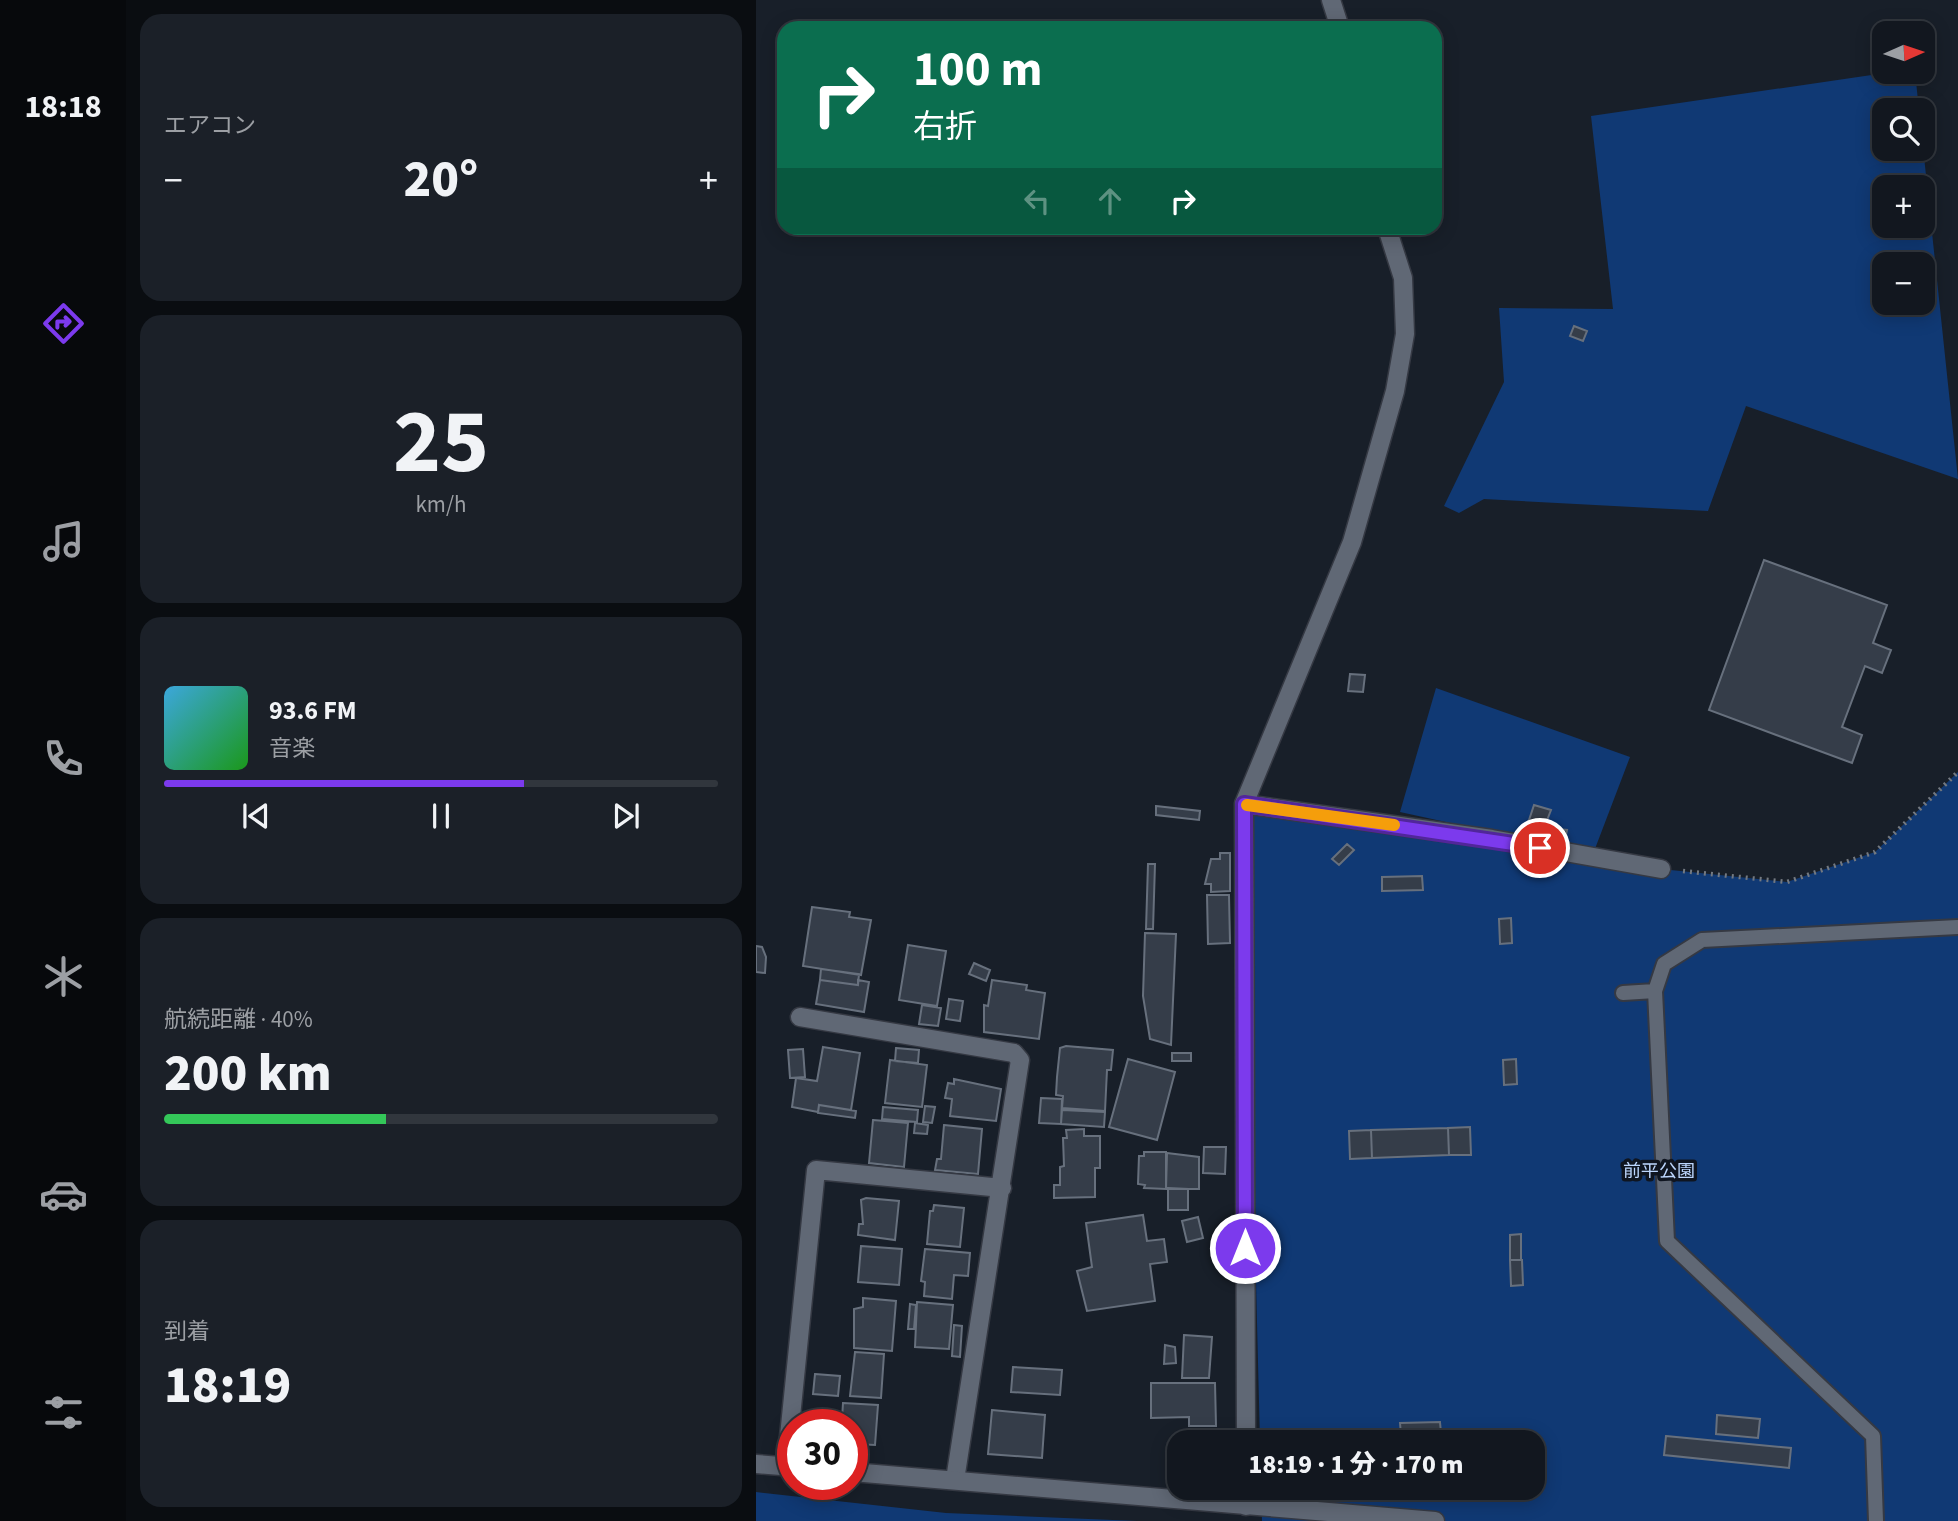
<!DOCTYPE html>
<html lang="ja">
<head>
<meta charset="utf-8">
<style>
  :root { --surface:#12171f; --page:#1b2028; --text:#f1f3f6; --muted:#9c9fa4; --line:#31363d; --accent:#7c3aed }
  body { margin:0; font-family:"Source Sans 3","Noto Sans JP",sans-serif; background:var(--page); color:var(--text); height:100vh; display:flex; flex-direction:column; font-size:26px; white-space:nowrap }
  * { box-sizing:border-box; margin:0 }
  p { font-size:23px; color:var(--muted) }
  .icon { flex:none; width:38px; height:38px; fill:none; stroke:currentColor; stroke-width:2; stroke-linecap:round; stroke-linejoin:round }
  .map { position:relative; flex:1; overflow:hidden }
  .panel { display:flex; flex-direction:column; gap:14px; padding:14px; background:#0a0d11; width:630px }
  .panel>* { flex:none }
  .guide { position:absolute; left:21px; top:21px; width:665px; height:214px; border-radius:21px; box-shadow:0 4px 18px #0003,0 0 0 2px var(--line); background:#0b6e4f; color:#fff; overflow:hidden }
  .needle { width:46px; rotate:87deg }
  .buttons { position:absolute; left:1116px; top:21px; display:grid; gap:14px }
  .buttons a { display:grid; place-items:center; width:63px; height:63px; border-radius:14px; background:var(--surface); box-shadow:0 4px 18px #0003,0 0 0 2px var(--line); font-size:35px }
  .speed { position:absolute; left:21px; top:1409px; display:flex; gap:14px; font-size:35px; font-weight:700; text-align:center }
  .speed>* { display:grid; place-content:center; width:91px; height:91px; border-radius:50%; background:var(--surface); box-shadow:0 4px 18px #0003,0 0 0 2px var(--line); line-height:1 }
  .speed .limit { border:10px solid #d22; background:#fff; color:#111 }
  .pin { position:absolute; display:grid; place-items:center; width:60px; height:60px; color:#fff; margin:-30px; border:4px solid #fff; border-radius:50%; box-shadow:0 2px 7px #0007 }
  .me { position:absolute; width:77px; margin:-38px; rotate:0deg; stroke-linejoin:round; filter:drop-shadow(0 0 5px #0008) }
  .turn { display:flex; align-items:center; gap:24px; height:147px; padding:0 21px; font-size:32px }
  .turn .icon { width:91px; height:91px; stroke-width:2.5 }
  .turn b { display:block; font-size:49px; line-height:60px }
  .lanes { display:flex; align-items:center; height:66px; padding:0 21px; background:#0003; justify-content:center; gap:35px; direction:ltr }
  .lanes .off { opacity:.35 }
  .big { font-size:52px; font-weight:800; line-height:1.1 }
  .panel .tile { flex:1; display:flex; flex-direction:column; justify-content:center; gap:10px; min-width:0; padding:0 24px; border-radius:21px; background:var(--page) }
  .panel .dial { align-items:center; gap:0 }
  .dial b { font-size:91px; line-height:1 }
  .song { display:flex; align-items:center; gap:21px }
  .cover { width:84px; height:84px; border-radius:10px; background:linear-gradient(135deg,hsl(200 70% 55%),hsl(120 70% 35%)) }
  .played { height:7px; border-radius:4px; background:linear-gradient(90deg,var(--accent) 65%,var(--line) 65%) }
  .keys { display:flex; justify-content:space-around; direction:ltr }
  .heat { display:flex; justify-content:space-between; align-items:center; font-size:38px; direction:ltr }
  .charge { height:10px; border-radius:5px; background:linear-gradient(90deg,#34c759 40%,var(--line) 0) }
  .trip { position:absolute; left:411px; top:1430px; width:378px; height:70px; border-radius:21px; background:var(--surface); box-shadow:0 4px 18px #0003,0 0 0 2px var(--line); font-weight:800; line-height:70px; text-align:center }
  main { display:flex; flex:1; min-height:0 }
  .tabs { display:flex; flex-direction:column; width:126px; justify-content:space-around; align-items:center; background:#07090c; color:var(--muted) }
  .tabs .icon { width:49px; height:49px }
  .tabs .active { color:var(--accent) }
  .tabs b { font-size:32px; color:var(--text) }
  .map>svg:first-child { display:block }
  .green { fill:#103974; fill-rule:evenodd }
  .building { fill:#353d49; stroke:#67707d; stroke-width:2 }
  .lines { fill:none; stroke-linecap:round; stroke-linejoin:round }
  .service-casing { stroke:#353943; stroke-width:18 }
  .minor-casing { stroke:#353943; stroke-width:21 }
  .tertiary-casing { stroke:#353943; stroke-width:21 }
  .path { stroke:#737981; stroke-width:4.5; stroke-dasharray:2 5; stroke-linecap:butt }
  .service { stroke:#606875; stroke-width:14 }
  .minor { stroke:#606875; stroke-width:18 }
  .tertiary { stroke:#606875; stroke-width:18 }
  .route-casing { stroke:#51269a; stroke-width:18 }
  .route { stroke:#7c3aed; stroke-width:12 }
  .slow { stroke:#f59e0b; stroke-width:12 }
  .labels { text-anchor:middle; stroke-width:7; stroke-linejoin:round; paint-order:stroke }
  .park-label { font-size:18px; fill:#bcd6fd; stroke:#0f1520 }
</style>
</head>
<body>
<main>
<nav class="tabs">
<b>18:18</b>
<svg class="icon active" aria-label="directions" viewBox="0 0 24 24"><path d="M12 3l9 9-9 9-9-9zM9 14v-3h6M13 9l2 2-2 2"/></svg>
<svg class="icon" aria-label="music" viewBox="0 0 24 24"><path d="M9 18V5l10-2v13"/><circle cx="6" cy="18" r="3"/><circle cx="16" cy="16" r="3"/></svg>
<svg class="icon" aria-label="phone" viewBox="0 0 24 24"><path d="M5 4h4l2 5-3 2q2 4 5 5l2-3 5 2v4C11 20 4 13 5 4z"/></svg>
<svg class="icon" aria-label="climate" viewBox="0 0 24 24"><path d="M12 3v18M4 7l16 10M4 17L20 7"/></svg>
<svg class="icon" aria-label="car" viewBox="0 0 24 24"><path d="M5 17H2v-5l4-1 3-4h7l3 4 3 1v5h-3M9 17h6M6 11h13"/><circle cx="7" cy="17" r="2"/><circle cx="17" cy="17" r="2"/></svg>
<svg class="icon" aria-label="filters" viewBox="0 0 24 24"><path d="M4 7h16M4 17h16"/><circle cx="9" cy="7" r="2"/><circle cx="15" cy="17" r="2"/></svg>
</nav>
<section class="panel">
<div class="tile"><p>エアコン</p>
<div class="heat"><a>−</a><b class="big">20°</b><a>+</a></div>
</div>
<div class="tile dial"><b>25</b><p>km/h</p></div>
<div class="tile">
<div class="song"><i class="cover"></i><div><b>93.6 FM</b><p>音楽</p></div></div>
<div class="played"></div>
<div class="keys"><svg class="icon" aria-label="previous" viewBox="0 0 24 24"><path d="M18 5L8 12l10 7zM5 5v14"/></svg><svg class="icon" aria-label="pause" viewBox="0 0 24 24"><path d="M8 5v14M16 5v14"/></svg><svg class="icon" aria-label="next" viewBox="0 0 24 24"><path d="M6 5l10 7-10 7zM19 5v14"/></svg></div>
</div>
<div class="tile"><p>航続距離 · 40%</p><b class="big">200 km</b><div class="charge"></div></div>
<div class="tile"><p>到着</p><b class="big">18:19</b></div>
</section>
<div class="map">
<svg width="1202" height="1521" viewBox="0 0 1202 1521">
  <rect width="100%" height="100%" fill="#181f29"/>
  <path class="green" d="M1136,72H1159L1163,110H1129V149L1167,147L1202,479L990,406L952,511L728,499L703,513L688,506L748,382L743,308L857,309L835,116ZM1129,187H1167V226H1129ZM1129,264H1167V303H1129Z
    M680,688L874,757L837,854L644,812Z
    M1202,772V1521H506L505,1488H777V1442H504L488,804L905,869L1031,882L1119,852Z
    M0,1492L190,1513L381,1521H0Z"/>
  <path class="building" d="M818,326L831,331L827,341L814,336Z
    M1008,560L1131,605L1117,643L1135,650L1126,673L1109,666L1086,727L1106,735L1096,763L953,710Z
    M594,674L609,675L607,692L592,691Z
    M778,805L795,810L788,828L772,823Z
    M400,806L444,811L443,820L400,815Z
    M790,828L811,830L809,840L789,835Z
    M591,844L598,850L583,865L576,859Z
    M464,853H474V891L455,892V884H449L455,859H464Z
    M392,864H399L397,929H390Z
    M666,876L667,890L626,891V877Z
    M451,895H473L474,943L452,944Z
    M56,907L94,912L93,917L115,920L105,975L47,966Z
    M755,918L756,943L744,944L743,919Z
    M389,933L420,934L415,1045L394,1039L387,996Z
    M152,945L190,951L181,1006L143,1000Z
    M0,946L6,947L10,957L9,973L0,972Z
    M218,963L234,970L230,981L213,974Z
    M65,969L103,974L102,985L64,980Z
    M64,980L102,985V980L113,982L108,1012L60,1004Z
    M236,980L271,985L270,990L289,993L283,1039L228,1032V1005L232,1006Z
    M193,999L207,1001L204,1021L190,1019Z
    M166,1005L185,1008L182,1026L163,1024Z
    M310,1046L357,1050L355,1070H351L349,1111L306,1108L307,1096L300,1095L301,1077L304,1048Z
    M67,1047L104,1053L95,1110L63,1105L62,1112L36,1107L40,1078L61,1081Z
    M140,1048L163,1050L162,1063L139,1061Z
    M47,1049L49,1077L34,1078L32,1050Z
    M416,1053H435V1061H416Z
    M372,1059L419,1072L401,1140L353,1127Z
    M760,1059L761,1084L748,1085L747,1060Z
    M134,1060L171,1065L166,1107L129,1103Z
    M198,1079L245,1089L240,1121L194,1116L196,1099L189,1098L192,1083L198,1084Z
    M285,1098L306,1099L305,1124L283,1123Z
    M63,1105L100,1111L99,1118L62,1113Z
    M169,1106L179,1107L176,1123L167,1122Z
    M127,1107L162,1110L161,1122L126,1119Z
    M306,1110L349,1112L348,1127L305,1124Z
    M117,1120L152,1123L148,1167L113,1163Z
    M159,1123L172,1125L171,1134L158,1133Z
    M188,1125L226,1129L222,1174L179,1170L181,1159H185Z
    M714,1127L715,1155H693L692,1128Z
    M692,1128L693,1155L616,1158L615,1130Z
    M328,1129V1136H344V1168H339V1197L298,1198V1185H304V1167L308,1166L307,1138H311L310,1130Z
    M615,1130L616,1158L594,1159L593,1131Z
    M448,1147H470L469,1174L447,1173Z
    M388,1152H410V1189L388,1188L389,1185L382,1184L383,1156H388Z
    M411,1153L443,1157V1189H410Z
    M412,1188L432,1189V1210H412Z
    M110,1198L143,1201L139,1240L102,1235L103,1224H107L105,1200Z
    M178,1205L208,1208L204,1247L171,1244L174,1211H177Z
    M387,1215L391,1241L408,1239L411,1262L394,1264L399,1301L331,1311L321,1271L336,1267L330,1223Z
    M442,1217L447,1238L431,1242L426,1221Z
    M765,1234V1260H754V1235Z
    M105,1246L146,1249L143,1285L102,1282Z
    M169,1249L214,1253L212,1276L198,1275L196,1299L168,1296L169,1282L165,1281Z
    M754,1260H766L767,1285L755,1286Z
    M107,1298L140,1301L136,1351L98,1348V1309L107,1307Z
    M161,1302L197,1305L193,1349L159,1347Z
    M154,1304L160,1305L158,1329H152Z
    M198,1325L206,1326L204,1357L196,1356Z
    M428,1335L456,1337L453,1378H426Z
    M409,1345L419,1347L420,1363L408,1364Z
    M99,1352L128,1354L125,1398L94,1396Z
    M257,1367L306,1370L304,1395L255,1392Z
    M59,1374L84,1376L82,1396L57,1394Z
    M395,1383H459L460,1426H433V1417L395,1418Z
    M87,1403L122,1405L119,1445L100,1444L96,1424H88L89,1419H86Z
    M236,1410L289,1415L286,1458L232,1454Z
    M961,1415L1004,1419L1002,1438L960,1434Z
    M684,1422L685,1433L645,1435L644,1423Z
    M910,1436L1035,1448L1033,1468L908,1455Z"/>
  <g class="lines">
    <defs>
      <path id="service" d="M899,991L908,964L946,940L1202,927
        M867,993L899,991L911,1241L1117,1436L1120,1521"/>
      <path id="minor" d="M575,0L584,28
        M488,804L736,839L905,869
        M44,1017L258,1053L264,1060L199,1480
        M490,1442L488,804L596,542L639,391L649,334L647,278L631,228
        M30,1466L60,1170L246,1188
        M490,1488V1506"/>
      <path id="tertiary" d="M0,1464L37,1467
        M96,1472L679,1521"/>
    </defs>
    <use href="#service" class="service-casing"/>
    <use href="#minor" class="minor-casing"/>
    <use href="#tertiary" class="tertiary-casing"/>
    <path class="path" d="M927,871L1031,882L1119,852L1202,772"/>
    <use href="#service" class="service"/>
    <use href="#minor" class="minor"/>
    <use href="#tertiary" class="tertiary"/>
  </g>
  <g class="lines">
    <defs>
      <path id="route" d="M489,1248L488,804L784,848"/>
    </defs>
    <use href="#route" class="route-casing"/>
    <use href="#route" class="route"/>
    <path class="slow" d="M491,805L638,825"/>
  </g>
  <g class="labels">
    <g class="park-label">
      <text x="903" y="1177">前平公園</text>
    </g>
  </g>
</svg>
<div class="buttons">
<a><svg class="needle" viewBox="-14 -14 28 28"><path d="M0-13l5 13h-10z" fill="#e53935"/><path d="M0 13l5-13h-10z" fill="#9c9fa4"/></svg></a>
<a><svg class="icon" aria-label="search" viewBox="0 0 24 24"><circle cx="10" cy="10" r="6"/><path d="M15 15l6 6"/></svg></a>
<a>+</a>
<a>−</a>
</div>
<div class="speed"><div class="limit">30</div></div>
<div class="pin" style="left:784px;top:848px;background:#d93025"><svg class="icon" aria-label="arrive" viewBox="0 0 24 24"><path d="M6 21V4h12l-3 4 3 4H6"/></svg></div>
<svg class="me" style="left:489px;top:1248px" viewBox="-20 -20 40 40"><circle r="17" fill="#7c3aed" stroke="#fff" stroke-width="3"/><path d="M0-11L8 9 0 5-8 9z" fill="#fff"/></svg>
<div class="trip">18:19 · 1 分 · 170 m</div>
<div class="guide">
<div class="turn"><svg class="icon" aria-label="right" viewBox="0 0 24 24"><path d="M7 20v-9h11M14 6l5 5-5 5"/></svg><div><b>100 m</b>右折</div></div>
<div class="lanes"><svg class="icon off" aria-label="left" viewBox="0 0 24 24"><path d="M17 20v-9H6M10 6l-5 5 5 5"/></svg><svg class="icon off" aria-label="ahead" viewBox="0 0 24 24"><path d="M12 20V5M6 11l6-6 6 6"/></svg><svg class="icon" aria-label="right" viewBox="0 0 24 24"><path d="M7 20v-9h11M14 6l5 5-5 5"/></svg></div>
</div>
</div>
</main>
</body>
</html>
